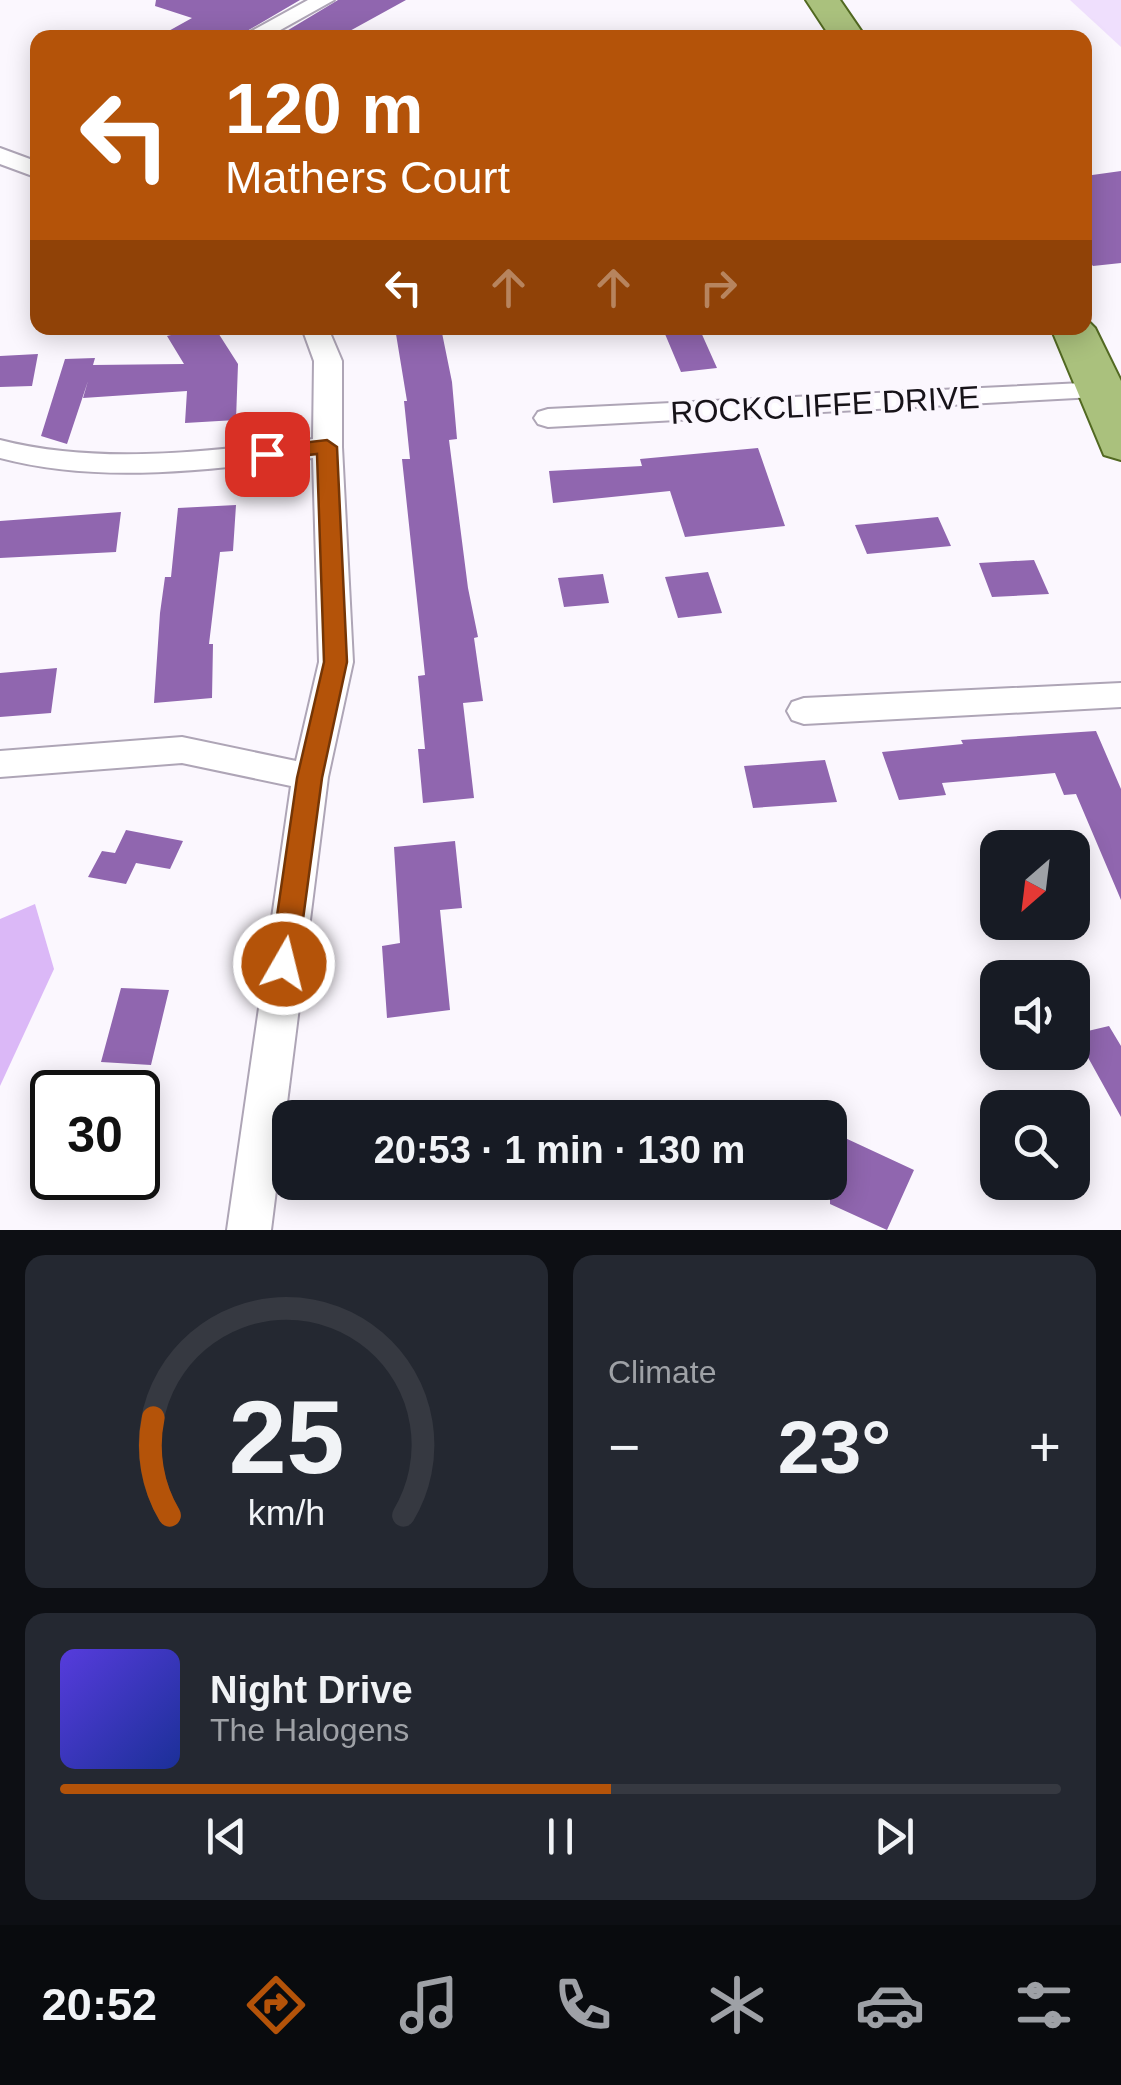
<!DOCTYPE html>
<html lang="en">
<head>
<meta charset="utf-8">
<style>
  :root { --surface:#171b24; --page:#242831; --text:#f1f3f6; --muted:#9ea1a6; --line:#363941; --accent:#b45309 }
  body { margin:0; font-family:Arial,sans-serif; background:var(--page); color:var(--text); height:100vh; display:flex; flex-direction:column; font-size:38px; white-space:nowrap }
  * { box-sizing:border-box; margin:0 }
  p { font-size:32px; color:var(--muted) }
  .icon { flex:none; width:55px; height:55px; fill:none; stroke:currentColor; stroke-width:2; stroke-linecap:round; stroke-linejoin:round }
  .map { position:relative; height:1230px; overflow:hidden }
  .panel { display:flex; flex-direction:column; gap:25px; padding:25px; background:#0d0f14; flex:1 }
  .panel>* { flex:none }
  .guide { position:absolute; left:30px; top:30px; width:1062px; height:305px; border-radius:20px; box-shadow:0 5px 25px #0003; background:#b45309; color:#fff; overflow:hidden }
  .needle { width:65px; rotate:208deg }
  .fabs { position:absolute; left:980px; top:830px; display:grid; gap:20px }
  .fabs a { display:grid; place-items:center; width:110px; height:110px; border-radius:20px; background:var(--surface); box-shadow:0 5px 25px #0003; font-size:50px }
  .speed { position:absolute; left:30px; top:1070px; display:flex; gap:20px; font-size:50px; font-weight:700; text-align:center }
  .speed>* { display:grid; place-content:center; width:130px; height:130px; border-radius:50%; background:var(--surface); box-shadow:0 5px 25px #0003; line-height:1 }
  .speed .limit { border:5px solid #111; border-radius:15px; background:#fff; color:#111 }
  .pin { position:absolute; display:grid; place-items:center; width:85px; height:85px; color:#fff; margin:-42px; border-radius:20px; box-shadow:0 5px 15px #0006 }
  .me { position:absolute; width:110px; margin:-55px; rotate:8deg; stroke-linejoin:round; filter:drop-shadow(0 0 8px #0008) }
  .turn { display:flex; align-items:center; gap:35px; height:210px; padding:0 30px; font-size:45px }
  .turn .icon { width:130px; height:130px; stroke-width:2.5 }
  .turn b { display:block; font-size:70px; line-height:85px }
  .lanes { display:flex; align-items:center; height:95px; padding:0 30px; background:#0003; justify-content:center; gap:50px; direction:ltr }
  .lanes .off { opacity:.35 }
  .big { font-size:75px; font-weight:700; line-height:1.1 }
  .panel .card { flex:1; display:flex; flex-direction:column; justify-content:center; gap:15px; min-width:0; padding:0 35px; border-radius:20px; background:var(--page) }
  .panel .dial { align-items:center; gap:0 }
  .dial svg { height:260px; overflow:visible; fill:none; stroke:var(--line); stroke-width:7; stroke-linecap:round; text-anchor:middle }
  .dial text { fill:var(--text); stroke:none }
  .song { display:flex; align-items:center; gap:30px }
  .cover { width:120px; height:120px; border-radius:15px; background:linear-gradient(135deg,hsl(250 70% 55%),hsl(230 70% 35%)) }
  .played { height:10px; border-radius:5px; background:linear-gradient(90deg,var(--accent) 55%,var(--line) 55%) }
  .keys { display:flex; justify-content:space-around; direction:ltr }
  .heat { display:flex; justify-content:space-between; align-items:center; font-size:55px; direction:ltr }
  .panel .tiles { flex:1; display:grid; gap:25px; grid-template-columns:1fr 1fr }
  .card:last-child { grid-column:span 2 }
  .trip { position:absolute; left:272px; top:1100px; width:575px; height:100px; border-radius:20px; background:var(--surface); box-shadow:0 5px 25px #0003; font-weight:700; line-height:100px; text-align:center }
  .dock { display:flex; height:160px; justify-content:space-around; align-items:center; background:#090b0e; color:var(--muted) }
  .dock .icon { width:70px; height:70px }
  .dock .on { color:var(--accent) }
  .dock b { font-size:45px; color:var(--text) }
  .map>svg:first-child { display:block }
  .green { fill:#efdffd }
  .water { fill:#dbb8f7 }
  .building { fill:#9066af }
  .lines { fill:none; stroke-linecap:round; stroke-linejoin:round }
  .street-casing { stroke:#aea5b6; stroke-width:4 }
  .primary-casing { stroke:#526922; stroke-width:4 }
  .street { fill:#fff; fill-rule:evenodd }
  .primary { fill:#aac17d; fill-rule:evenodd }
  .route { fill:#b45309; stroke:#753606; stroke-width:2.5 }
  .labels { text-anchor:middle; stroke-width:8; stroke-linejoin:round; paint-order:stroke }
  .street-label { font-size:32px; fill:#171319; stroke:#fbf7fe }
</style>
</head>
<body>
<div class="map">
<svg width="1121" height="1230" viewBox="0 0 1121 1230">
  <rect width="100%" height="100%" fill="#fbf7fe"/>
  <path class="green" d="M1070,0H1121V47Z"/>
  <path class="water" d="M35,904L54,969L0,1086V919Z"/>
  <path class="building" d="M156,0H300L235,38H156L192,18L155,6Z
    M338,0H406L337,38H275Z
    M1121,171V263L1093,266L1085,257V176Z
    M199,328H215L238,364L236,420L185,423L187,391L83,398L88,381L67,444L41,436L65,359L95,358L93,365L184,364L167,336Z
    M395,328H441L452,382L457,439L449,440L468,588L478,637L474,638L483,701L463,703L474,798L423,803L418,749H425L418,676L425,675L402,459H410L404,401H407Z
    M700,330L717,368L681,372L665,334Z
    M38,354L32,386L0,387V356Z
    M758,448L785,526L685,537L670,491L553,503L549,471L642,466L640,459Z
    M236,505L233,551L220,552L209,644H213L212,698L154,703L160,613L165,577H171L178,508Z
    M121,512L116,552L0,558V521Z
    M938,517L951,546L867,554L855,525Z
    M1034,560L1049,594L992,597L979,563Z
    M708,572L722,613L678,618L665,577Z
    M603,574L609,603L564,607L558,578Z
    M57,668L51,713L0,717V673Z
    M1096,731L1121,789V900L1076,794L1064,795L1055,773L942,783L946,795L899,800L882,752L963,744L961,740Z
    M825,760L837,802L753,808L744,766Z
    M126,830L183,841L170,869L136,863L126,884L88,877L102,851L115,853Z
    M455,841L462,908L440,910L450,1010L387,1018L382,946L400,943L394,847Z
    M121,988L169,990L151,1065L101,1062Z
    M1109,1026L1121,1046V1117L1075,1034Z
    M830,1131L914,1170L887,1230L830,1204Z"/>
  <g class="lines">
    <defs>
      <path id="street" d="M308,0H334L266,38H239Z
        M0,148L38,162V178L0,164Z
        M302,328H328L342,361V447L353,662L328,777L271,1230H227L291,786L182,763L0,777V751L182,737L296,761L319,662L313,458C209,469 102,485 0,458V440C102,466 209,451 313,439L314,361Z
        M1103,382L1113,384L1117,390L1113,396L548,427L538,424L534,418L538,412L548,409Z
        M1121,683V707L804,724L792,720L787,711L792,702L804,698Z"/>
      <path id="primary" d="M806,0H840L866,38H831Z
        M1085,318L1095,328L1121,381V460L1104,455L1051,328H1085Z"/>
    </defs>
    <use href="#street" class="street-casing"/>
    <use href="#primary" class="primary-casing"/>
    <use href="#street" class="street"/>
    <use href="#primary" class="primary"/>
  </g>
  <path class="route" d="M327,440L337,447L347,662L322,778L297,964L293,972L284,975L274,972L270,964L297,778L324,662L317,454L267,460L257,454L267,447Z"/>
  <g class="labels">
    <g class="street-label">
      <text transform="translate(825 405) rotate(-3)" y="11">ROCKCLIFFE DRIVE</text>
    </g>
  </g>
</svg>
<div class="fabs">
<a><svg class="needle" viewBox="-14 -14 28 28"><path d="M0-13l5 13h-10z" fill="#e53935"/><path d="M0 13l5-13h-10z" fill="#9ea1a6"/></svg></a>
<a><svg class="icon" aria-label="sound" viewBox="0 0 24 24"><path d="M4 9h4l5-4v14l-5-4H4zM17 9q2 3 0 6"/></svg></a>
<a><svg class="icon" aria-label="search" viewBox="0 0 24 24"><circle cx="10" cy="10" r="6"/><path d="M15 15l6 6"/></svg></a>
</div>
<div class="speed"><div class="limit">30</div></div>
<div class="pin" style="left:267px;top:454px;background:#d93025"><svg class="icon" aria-label="arrive" viewBox="0 0 24 24"><path d="M6 21V4h12l-3 4 3 4H6"/></svg></div>
<svg class="me" style="left:284px;top:964px" viewBox="-20 -20 40 40"><circle r="17" fill="#b45309" stroke="#fff" stroke-width="3"/><path d="M0-11L8 9 0 5-8 9z" fill="#fff"/></svg>
<div class="trip">20:53 · 1 min · 130 m</div>
<div class="guide">
<div class="turn"><svg class="icon" aria-label="left" viewBox="0 0 24 24"><path d="M17 20v-9H6M10 6l-5 5 5 5"/></svg><div><b>120 m</b>Mathers Court</div></div>
<div class="lanes"><svg class="icon" aria-label="left" viewBox="0 0 24 24"><path d="M17 20v-9H6M10 6l-5 5 5 5"/></svg><svg class="icon off" aria-label="ahead" viewBox="0 0 24 24"><path d="M12 20V5M6 11l6-6 6 6"/></svg><svg class="icon off" aria-label="ahead" viewBox="0 0 24 24"><path d="M12 20V5M6 11l6-6 6 6"/></svg><svg class="icon off" aria-label="right" viewBox="0 0 24 24"><path d="M7 20v-9h11M14 6l5 5-5 5"/></svg></div>
</div>
</div>
<section class="panel">
<div class="tiles">
<div class="card dial"><svg viewBox="0 0 100 80">
<path d="M14 69A42 42 0 1 1 86 69"/>
<path d="M14 69A42 42 0 0 1 9 39" stroke="#b45309"/>
<text x="50" y="56" font-size="32" font-weight="700">25</text>
<text x="50" y="72" font-size="11">km/h</text>
</svg></div>
<div class="card"><p>Climate</p>
<div class="heat"><a>−</a><b class="big">23°</b><a>+</a></div>
</div>
<div class="card">
<div class="song"><i class="cover"></i><div><b>Night Drive</b><p>The Halogens</p></div></div>
<div class="played"></div>
<div class="keys"><svg class="icon" aria-label="previous" viewBox="0 0 24 24"><path d="M18 5L8 12l10 7zM5 5v14"/></svg><svg class="icon" aria-label="pause" viewBox="0 0 24 24"><path d="M8 5v14M16 5v14"/></svg><svg class="icon" aria-label="next" viewBox="0 0 24 24"><path d="M6 5l10 7-10 7zM19 5v14"/></svg></div>
</div>
</div>
</section>
<nav class="dock">
<b>20:52</b>
<svg class="icon on" aria-label="directions" viewBox="0 0 24 24"><path d="M12 3l9 9-9 9-9-9zM9 14v-3h6M13 9l2 2-2 2"/></svg>
<svg class="icon" aria-label="music" viewBox="0 0 24 24"><path d="M9 18V5l10-2v13"/><circle cx="6" cy="18" r="3"/><circle cx="16" cy="16" r="3"/></svg>
<svg class="icon" aria-label="phone" viewBox="0 0 24 24"><path d="M5 4h4l2 5-3 2q2 4 5 5l2-3 5 2v4C11 20 4 13 5 4z"/></svg>
<svg class="icon" aria-label="climate" viewBox="0 0 24 24"><path d="M12 3v18M4 7l16 10M4 17L20 7"/></svg>
<svg class="icon" aria-label="car" viewBox="0 0 24 24"><path d="M5 17H2v-5l4-1 3-4h7l3 4 3 1v5h-3M9 17h6M6 11h13"/><circle cx="7" cy="17" r="2"/><circle cx="17" cy="17" r="2"/></svg>
<svg class="icon" aria-label="filters" viewBox="0 0 24 24"><path d="M4 7h16M4 17h16"/><circle cx="9" cy="7" r="2"/><circle cx="15" cy="17" r="2"/></svg>
</nav>
</body>
</html>
